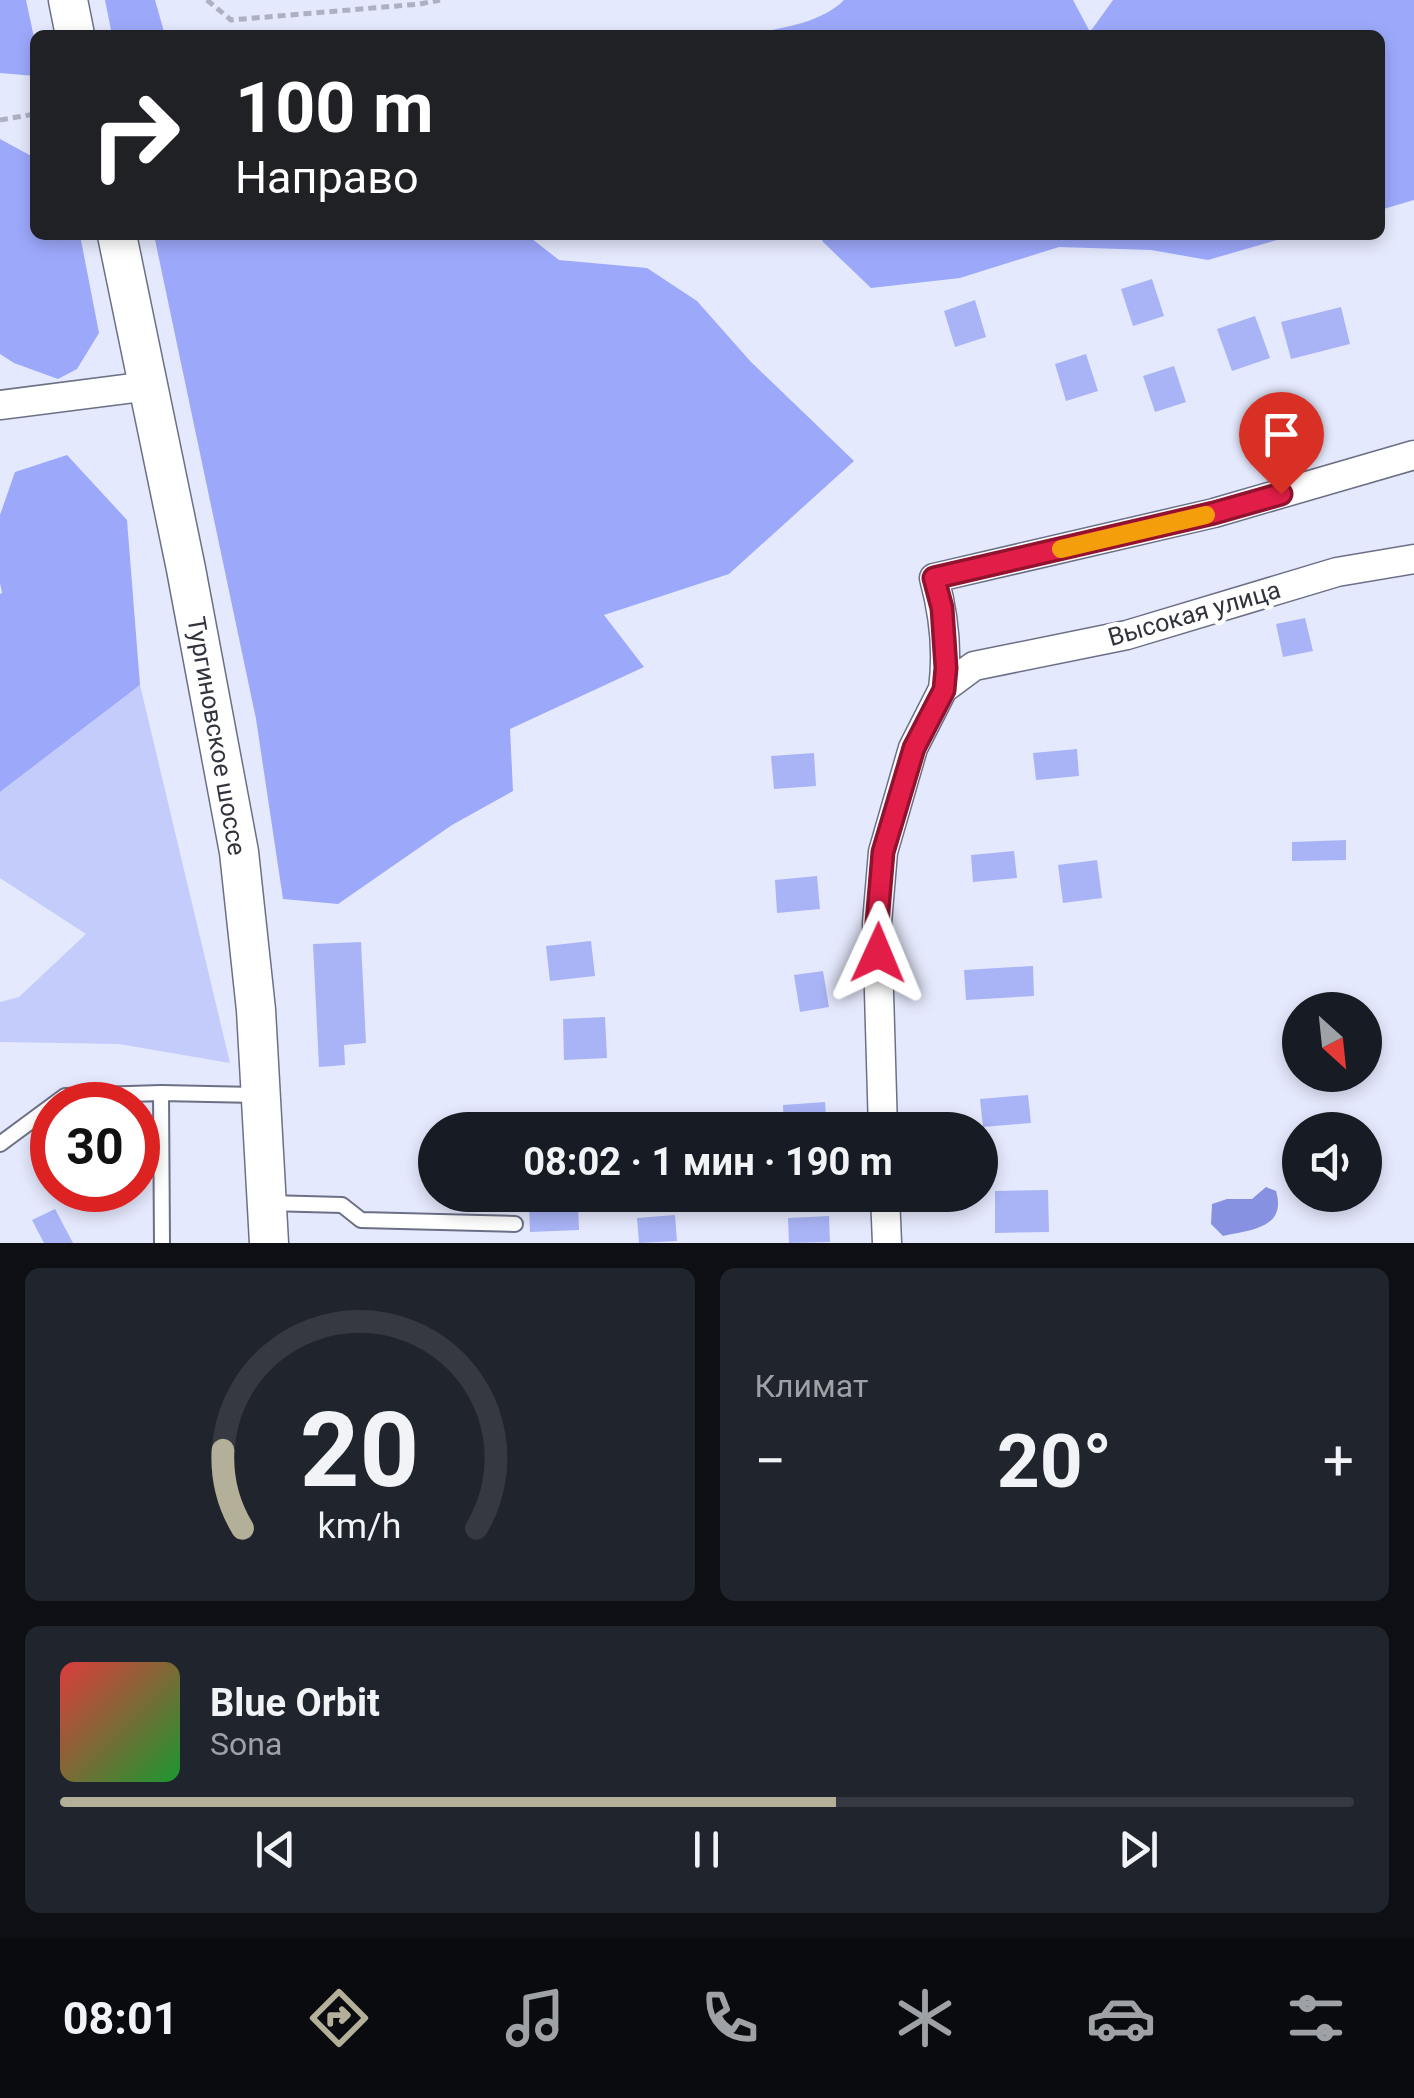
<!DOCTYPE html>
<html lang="ru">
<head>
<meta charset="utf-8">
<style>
  :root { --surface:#171b24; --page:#20242c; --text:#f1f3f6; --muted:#9ea1a6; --line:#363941; --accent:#b3af99 }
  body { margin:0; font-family:Roboto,sans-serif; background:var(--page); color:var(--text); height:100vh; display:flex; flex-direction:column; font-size:38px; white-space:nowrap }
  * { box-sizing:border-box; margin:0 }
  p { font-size:32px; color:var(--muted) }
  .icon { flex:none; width:55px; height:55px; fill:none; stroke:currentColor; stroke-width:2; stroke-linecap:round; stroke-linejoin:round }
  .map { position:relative; height:1243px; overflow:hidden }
  .side { display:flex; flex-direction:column; gap:25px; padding:25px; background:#0d0f14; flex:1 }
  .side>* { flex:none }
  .banner { position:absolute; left:30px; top:30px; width:1355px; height:210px; border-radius:15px; box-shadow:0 5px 15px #0003; background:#202124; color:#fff; overflow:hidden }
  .needle { width:65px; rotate:153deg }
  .fabs { position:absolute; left:1282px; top:992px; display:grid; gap:20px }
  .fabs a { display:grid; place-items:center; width:100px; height:100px; border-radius:50%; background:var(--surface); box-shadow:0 5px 15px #0003; font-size:50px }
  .speed { position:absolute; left:30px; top:1082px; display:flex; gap:20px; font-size:50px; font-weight:700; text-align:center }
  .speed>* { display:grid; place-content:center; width:130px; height:130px; border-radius:50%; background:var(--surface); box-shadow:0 5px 15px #0003; line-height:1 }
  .speed .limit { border:15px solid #d22; background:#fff; color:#111 }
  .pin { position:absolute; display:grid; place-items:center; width:85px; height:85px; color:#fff; margin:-102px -42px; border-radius:50% 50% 50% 0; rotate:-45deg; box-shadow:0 0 10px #0007 }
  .pin .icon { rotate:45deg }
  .me { position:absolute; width:110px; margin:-55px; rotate:1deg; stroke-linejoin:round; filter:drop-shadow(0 0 8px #0008) }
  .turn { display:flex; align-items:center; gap:35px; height:210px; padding:0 40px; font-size:45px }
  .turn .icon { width:130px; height:130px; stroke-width:2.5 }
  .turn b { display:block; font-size:70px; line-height:85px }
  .big { font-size:75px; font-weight:700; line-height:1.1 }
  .side .card { flex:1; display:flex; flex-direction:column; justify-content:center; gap:15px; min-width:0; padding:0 35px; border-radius:15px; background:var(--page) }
  .side .dial { align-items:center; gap:0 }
  .dial svg { height:260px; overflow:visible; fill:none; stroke:var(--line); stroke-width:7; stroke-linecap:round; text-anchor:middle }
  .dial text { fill:var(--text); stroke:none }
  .song { display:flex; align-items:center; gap:30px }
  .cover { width:120px; height:120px; border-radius:15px; background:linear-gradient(135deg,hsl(0 70% 55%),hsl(130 70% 35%)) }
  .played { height:10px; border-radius:5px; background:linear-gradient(90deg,var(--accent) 60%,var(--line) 60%) }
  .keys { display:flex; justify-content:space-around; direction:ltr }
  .heat { display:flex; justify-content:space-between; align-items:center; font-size:55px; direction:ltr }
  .side .tiles { flex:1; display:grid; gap:25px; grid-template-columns:1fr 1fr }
  .card:last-child { grid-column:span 2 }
  .trip { position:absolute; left:418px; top:1112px; width:580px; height:100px; border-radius:50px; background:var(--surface); box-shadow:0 5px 15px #0003; font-weight:700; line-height:100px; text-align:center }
  .tabs { display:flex; height:160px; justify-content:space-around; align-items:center; background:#090b0e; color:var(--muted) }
  .tabs .icon { width:70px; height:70px }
  .tabs .selected { color:var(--accent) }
  .tabs b { font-size:45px; color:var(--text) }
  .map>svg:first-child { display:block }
  .green { fill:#c3ccfb }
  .forest { fill:#9ca9fb }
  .water { fill:#8691e2 }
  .building { fill:#a9b4f6 }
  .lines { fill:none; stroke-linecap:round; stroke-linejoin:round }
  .service-casing { stroke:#6c7086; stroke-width:18 }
  .minor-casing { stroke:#6c7086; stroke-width:31 }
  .secondary-casing { stroke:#6c7086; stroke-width:41 }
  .path { stroke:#adb0c1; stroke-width:5; stroke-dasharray:8 5; stroke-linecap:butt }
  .service { stroke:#fff; stroke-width:14 }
  .minor { stroke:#fff; stroke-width:28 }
  .secondary { stroke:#fff; stroke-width:38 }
  .route-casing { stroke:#92132f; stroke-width:25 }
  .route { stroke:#e11d48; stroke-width:18 }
  .slow { stroke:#f59e0b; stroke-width:18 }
  .labels { text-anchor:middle; stroke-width:9; stroke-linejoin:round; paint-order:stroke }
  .street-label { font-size:25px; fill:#32343d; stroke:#fff }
</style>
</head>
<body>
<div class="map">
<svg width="1414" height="1243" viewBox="0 0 1414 1243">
  <rect width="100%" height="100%" fill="#e5e9fd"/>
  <path class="green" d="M140,685L230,1063L119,1044L0,1042V1002L19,997L86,934L0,878V792Z"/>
  <path class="forest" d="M0,0H26L35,42V76L0,73Z
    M105,0H155L165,35H112Z
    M844,0H1073L1090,32L1113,0H1414V200L1380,210V35H735C769,31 820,25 844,0Z
    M0,139L35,158V235H80L99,333L77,369L58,379L14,363L0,354Z
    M154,235H527L559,260L647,268L697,301L751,362L854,461L729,574L604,615L644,667L510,729L513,791L452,825L338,904L283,899L256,719Z
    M820,235H1294L1208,260L1151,250L1059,247L960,278L871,288L823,242Z
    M67,455L127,520L140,685L0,792V594L2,593L0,583V515L15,472Z"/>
  <path class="water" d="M1266,1187L1276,1191C1287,1228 1251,1230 1223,1236L1211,1224L1212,1204L1227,1199H1252Z"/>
  <path class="building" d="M1152,279L1164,316L1133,326L1121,289Z
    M975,300L986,337L955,347L944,311Z
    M1341,307L1350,344L1291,359L1281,322Z
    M1255,316L1270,358L1232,371L1217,329Z
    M1086,354L1098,391L1066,401L1055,364Z
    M1174,366L1186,402L1155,412L1143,376Z
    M1305,618L1313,651L1283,657L1276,624Z
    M1077,749L1079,776L1036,780L1033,753Z
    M814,753L816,786L774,789L771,756Z
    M1346,840V860L1292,861V842Z
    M1014,851L1017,878L973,882L971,855Z
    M1097,860L1102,898L1063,903L1058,865Z
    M817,876L820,909L777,913L775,880Z
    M591,941L595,976L550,981L546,946Z
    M361,942L366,1043L344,1045L345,1065L319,1067L313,944Z
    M1033,966L1034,996L966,1000L964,970Z
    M823,971L829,1007L800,1012L794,975Z
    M605,1017L607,1058L564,1060L563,1019Z
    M1028,1095L1031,1123L983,1127L980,1099Z
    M825,1102L827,1130H784L783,1105Z
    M1048,1190L1049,1232L995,1233V1191Z
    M578,1203L579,1230L530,1232L529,1205Z
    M55,1209L73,1243H44L32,1220Z
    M675,1215L677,1241L639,1243L637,1218Z
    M829,1216L830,1242L789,1243L788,1218Z"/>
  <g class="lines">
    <defs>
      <path id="service" d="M161,1093L162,1243
        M0,1144L65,1096L161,1093L261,1095
        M268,1203L342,1205L361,1220L515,1224"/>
      <path id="minor" d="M0,405L149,386
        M943,689C948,652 944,615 934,578L1214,513L1414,455
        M883,1130L877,923L883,852L913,748L943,689L974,666L1127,635L1337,572L1414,559
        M885,1195L887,1243"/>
      <path id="secondary" d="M68,0L75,35
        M117,235L186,569L239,852L256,1010L269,1243"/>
    </defs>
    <use href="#service" class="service-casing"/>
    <use href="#minor" class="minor-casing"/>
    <use href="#secondary" class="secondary-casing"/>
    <path class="path" d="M207,0L231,20L420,4L440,0
      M0,120L35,114"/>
    <use href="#service" class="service"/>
    <use href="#minor" class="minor"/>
    <use href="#secondary" class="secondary"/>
  </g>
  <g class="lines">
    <defs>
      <path id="route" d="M878,953L877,923L883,852L914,748L944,690L946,668L942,608L934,578L1214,513L1281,494"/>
    </defs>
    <use href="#route" class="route-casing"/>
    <use href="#route" class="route"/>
    <path class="slow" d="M1061,549L1206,515"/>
  </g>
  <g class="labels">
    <g class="street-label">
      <text transform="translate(1194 613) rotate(-16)" y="9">Высокая улица</text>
      <text transform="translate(217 736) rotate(80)" y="9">Тургиновское шоссе</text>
    </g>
  </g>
</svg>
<div class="fabs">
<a><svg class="needle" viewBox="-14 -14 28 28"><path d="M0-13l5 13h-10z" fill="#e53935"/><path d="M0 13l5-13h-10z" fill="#9ea1a6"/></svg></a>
<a><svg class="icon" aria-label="sound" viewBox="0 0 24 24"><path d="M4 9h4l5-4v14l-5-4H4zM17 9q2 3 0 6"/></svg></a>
</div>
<div class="speed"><div class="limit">30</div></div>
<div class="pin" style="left:1281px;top:494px;background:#d93025"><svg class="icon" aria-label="arrive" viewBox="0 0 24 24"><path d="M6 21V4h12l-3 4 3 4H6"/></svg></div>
<svg class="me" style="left:878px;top:953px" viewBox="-20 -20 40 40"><path d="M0-17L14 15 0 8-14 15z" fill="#e11d48" stroke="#fff" stroke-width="4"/></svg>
<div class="trip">08:02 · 1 мин · 190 m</div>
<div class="banner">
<div class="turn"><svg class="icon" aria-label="right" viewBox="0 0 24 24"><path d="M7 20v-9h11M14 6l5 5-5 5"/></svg><div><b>100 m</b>Направо</div></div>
</div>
</div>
<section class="side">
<div class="tiles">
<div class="card dial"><svg viewBox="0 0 100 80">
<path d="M14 69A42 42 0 1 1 86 69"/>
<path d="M14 69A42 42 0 0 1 8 45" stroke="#b3af99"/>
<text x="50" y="56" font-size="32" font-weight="700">20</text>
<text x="50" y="72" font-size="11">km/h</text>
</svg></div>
<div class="card"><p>Климат</p>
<div class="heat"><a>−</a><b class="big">20°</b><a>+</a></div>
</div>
<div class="card">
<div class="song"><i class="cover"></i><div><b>Blue Orbit</b><p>Sona</p></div></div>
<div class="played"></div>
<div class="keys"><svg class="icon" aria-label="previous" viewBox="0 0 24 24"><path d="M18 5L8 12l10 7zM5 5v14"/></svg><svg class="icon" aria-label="pause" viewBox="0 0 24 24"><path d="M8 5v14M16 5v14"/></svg><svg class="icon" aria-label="next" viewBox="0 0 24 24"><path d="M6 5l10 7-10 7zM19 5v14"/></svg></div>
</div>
</div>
</section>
<nav class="tabs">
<b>08:01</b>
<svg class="icon selected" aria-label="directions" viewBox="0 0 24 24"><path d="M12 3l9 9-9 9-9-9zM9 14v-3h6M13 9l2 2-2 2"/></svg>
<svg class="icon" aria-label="music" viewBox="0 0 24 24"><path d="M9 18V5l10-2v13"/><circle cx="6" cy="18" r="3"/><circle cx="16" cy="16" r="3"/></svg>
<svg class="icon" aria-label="phone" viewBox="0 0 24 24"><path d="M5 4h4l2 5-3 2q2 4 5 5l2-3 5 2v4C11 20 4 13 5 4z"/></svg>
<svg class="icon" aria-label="climate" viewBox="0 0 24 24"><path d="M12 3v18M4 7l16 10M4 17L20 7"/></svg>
<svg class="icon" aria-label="car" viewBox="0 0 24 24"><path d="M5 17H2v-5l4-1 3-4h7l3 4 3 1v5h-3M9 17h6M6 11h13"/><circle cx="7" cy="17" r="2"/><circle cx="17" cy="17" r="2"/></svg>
<svg class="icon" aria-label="filters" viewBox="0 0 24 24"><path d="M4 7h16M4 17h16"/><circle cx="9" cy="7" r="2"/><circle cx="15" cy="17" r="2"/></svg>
</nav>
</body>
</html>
